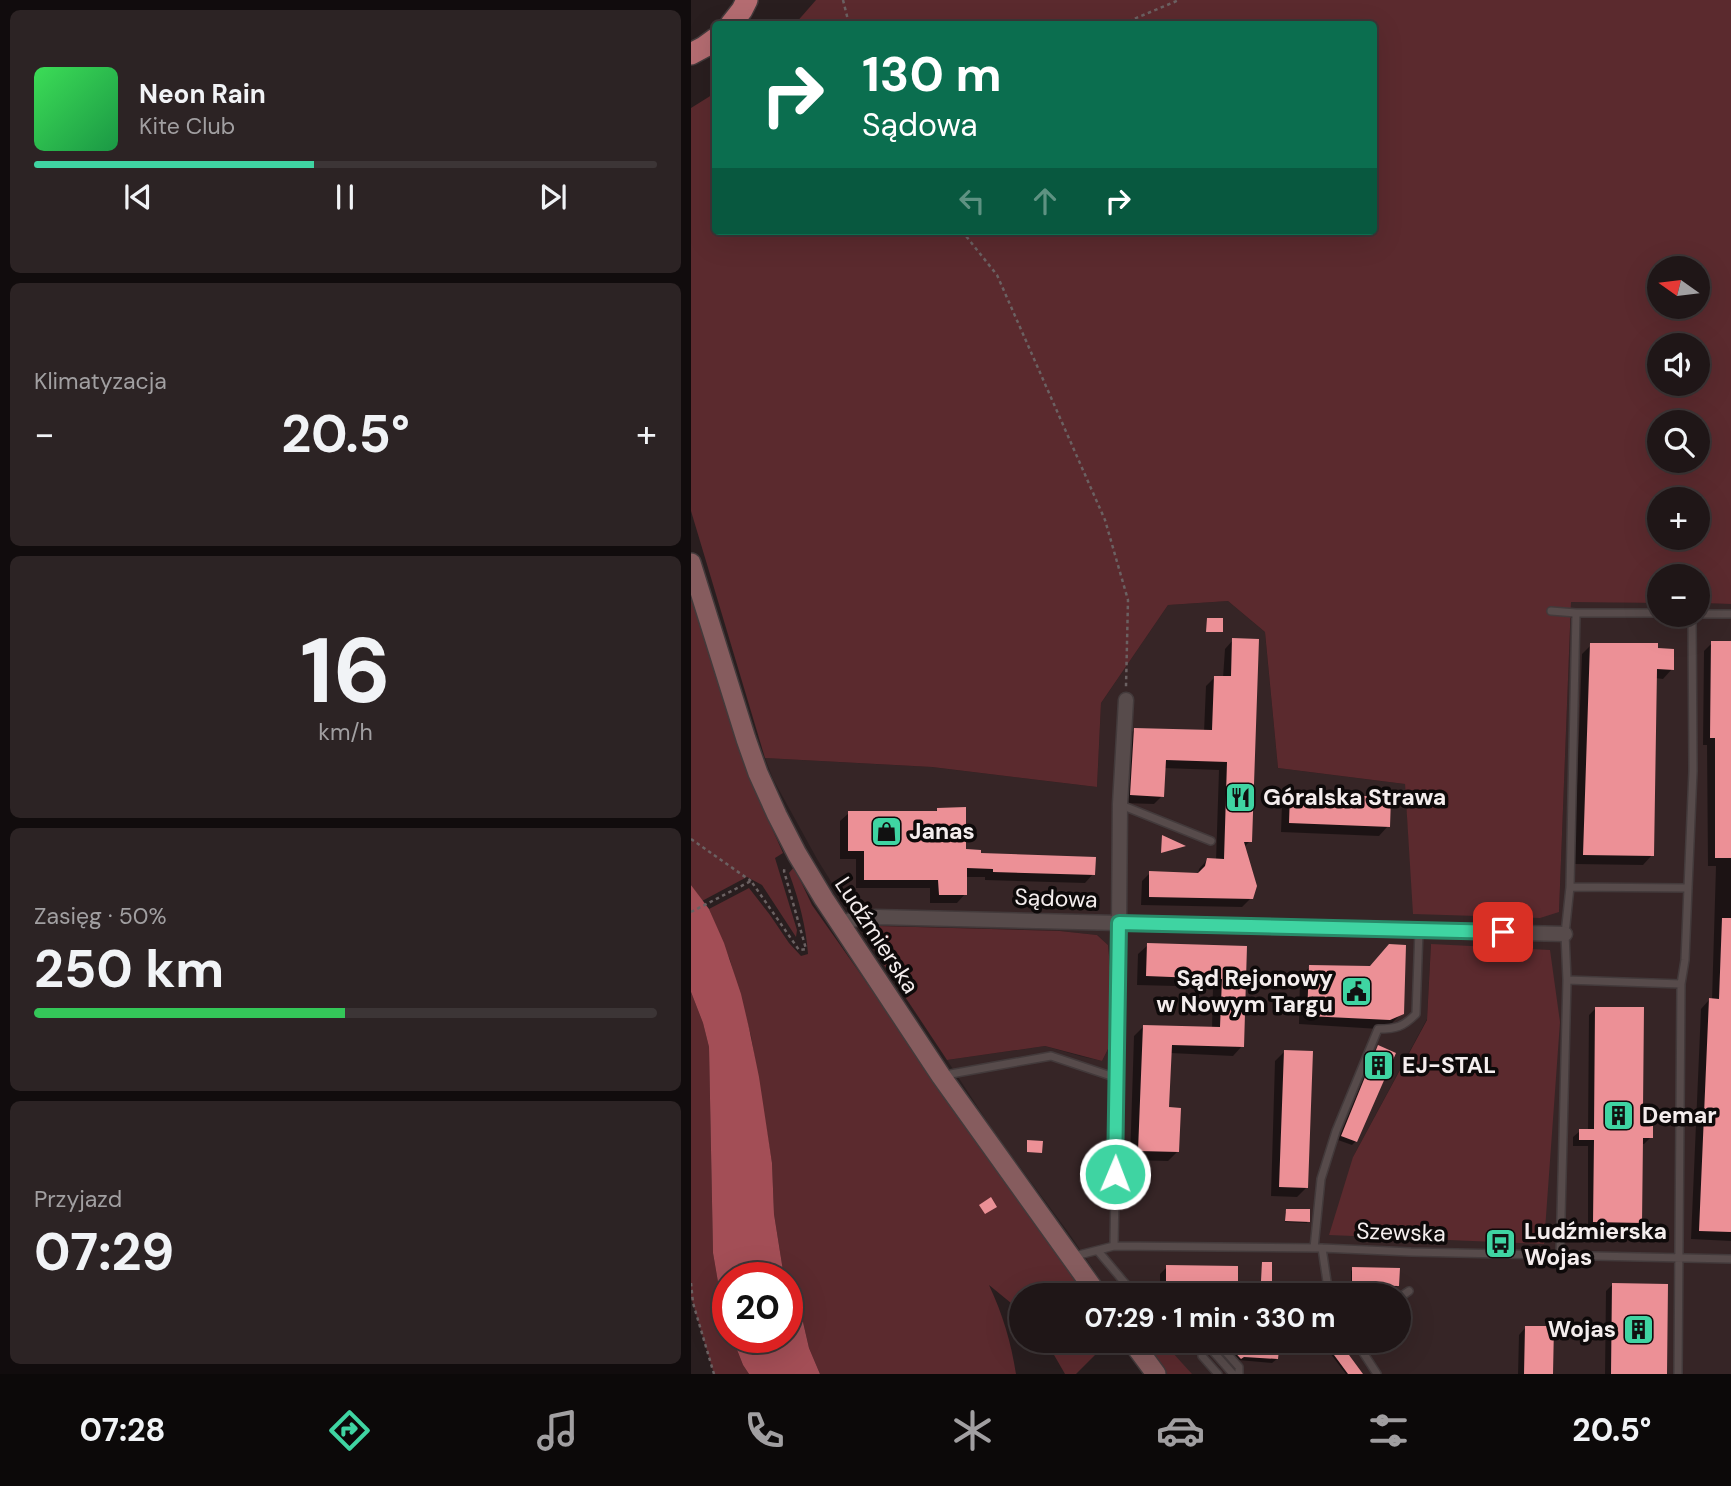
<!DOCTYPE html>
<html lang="pl">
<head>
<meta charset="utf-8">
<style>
  :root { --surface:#1f1617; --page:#2c2324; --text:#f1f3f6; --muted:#a19fa1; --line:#3c3536; --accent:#3fd4a2 }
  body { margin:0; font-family:"DM Sans",sans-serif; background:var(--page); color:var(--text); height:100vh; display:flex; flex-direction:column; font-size:26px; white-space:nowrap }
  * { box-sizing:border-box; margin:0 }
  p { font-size:23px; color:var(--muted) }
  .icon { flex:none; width:38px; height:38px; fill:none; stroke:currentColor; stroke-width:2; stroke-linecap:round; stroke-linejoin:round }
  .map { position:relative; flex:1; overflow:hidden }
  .side { display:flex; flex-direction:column; gap:10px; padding:10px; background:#110c0d; width:691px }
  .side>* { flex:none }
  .guide { position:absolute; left:21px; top:21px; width:665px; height:214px; border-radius:7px; box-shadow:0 7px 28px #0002,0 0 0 2px var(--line); background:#0b6e4f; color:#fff; overflow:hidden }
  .needle { width:46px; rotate:284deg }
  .buttons { position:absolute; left:956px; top:256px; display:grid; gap:14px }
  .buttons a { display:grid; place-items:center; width:63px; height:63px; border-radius:50%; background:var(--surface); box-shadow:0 7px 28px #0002,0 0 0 2px var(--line); font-size:35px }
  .speed { position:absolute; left:21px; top:1262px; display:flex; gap:14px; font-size:35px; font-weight:700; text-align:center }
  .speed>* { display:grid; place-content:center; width:91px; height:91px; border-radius:50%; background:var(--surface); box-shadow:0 7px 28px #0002,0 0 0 2px var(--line); line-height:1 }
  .speed .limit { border:10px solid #d22; background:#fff; color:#111 }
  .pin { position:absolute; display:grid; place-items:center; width:60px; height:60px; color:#fff; margin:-30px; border-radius:14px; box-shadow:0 4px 10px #0006 }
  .me { position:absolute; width:77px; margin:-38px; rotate:1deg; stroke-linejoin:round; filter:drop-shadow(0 0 5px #0008) }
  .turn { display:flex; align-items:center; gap:24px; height:147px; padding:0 35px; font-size:32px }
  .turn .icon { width:91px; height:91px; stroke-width:2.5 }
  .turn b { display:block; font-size:49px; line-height:60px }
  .lanes { display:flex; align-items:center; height:66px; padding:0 35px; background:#0003; justify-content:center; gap:35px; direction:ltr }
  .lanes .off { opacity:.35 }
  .big { font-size:52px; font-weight:700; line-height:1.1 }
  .side .tile { flex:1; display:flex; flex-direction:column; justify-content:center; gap:10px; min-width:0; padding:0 24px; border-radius:10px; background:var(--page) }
  .side .dial { align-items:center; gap:0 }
  .dial b { font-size:91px; line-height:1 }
  .song { display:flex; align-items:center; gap:21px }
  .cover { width:84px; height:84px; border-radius:10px; background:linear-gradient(135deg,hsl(130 70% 55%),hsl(140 70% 35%)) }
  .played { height:7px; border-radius:4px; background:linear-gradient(90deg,var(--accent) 45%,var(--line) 45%) }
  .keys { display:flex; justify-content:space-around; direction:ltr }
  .heat { display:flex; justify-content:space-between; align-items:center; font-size:38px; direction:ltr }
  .charge { height:10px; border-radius:5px; background:linear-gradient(90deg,#34c759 50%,var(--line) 0) }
  .trip { position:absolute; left:318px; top:1283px; width:402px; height:70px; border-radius:35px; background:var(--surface); box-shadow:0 7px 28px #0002,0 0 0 2px var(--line); font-weight:700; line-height:70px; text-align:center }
  .tabs { display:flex; height:112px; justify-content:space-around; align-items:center; background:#0c0909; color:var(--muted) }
  .tabs .icon { width:49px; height:49px }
  .tabs .current { color:var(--accent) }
  .tabs b { font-size:32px; color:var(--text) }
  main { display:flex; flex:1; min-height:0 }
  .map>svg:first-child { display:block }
  .built { fill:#362526; fill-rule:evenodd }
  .green { fill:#5b2a2e; fill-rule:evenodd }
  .water { fill:#a34e56 }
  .shadow { fill:#0007 }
  .building { fill:#ec9096 }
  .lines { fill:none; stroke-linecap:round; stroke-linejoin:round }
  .lane-casing { stroke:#433a3b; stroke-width:10 }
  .street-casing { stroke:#433a3b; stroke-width:17 }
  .secondary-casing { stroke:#433a3b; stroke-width:22 }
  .primary-casing { stroke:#433a3b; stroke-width:24 }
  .path { stroke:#6b6162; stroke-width:2.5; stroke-dasharray:3.5 3.5; stroke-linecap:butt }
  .lane { stroke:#574b4b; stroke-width:7 }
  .street { stroke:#574b4b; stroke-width:14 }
  .secondary { stroke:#865c5e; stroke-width:19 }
  .primary { stroke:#b46c71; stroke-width:21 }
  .route-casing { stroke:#298a69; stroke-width:18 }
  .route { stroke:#3fd4a2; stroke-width:12 }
  .labels { text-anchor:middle; stroke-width:7; stroke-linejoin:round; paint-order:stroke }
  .poi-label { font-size:23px; font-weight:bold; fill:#f4eded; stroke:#0e0a0a; text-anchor:start }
  .street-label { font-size:23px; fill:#f4eded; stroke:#0e0a0a }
</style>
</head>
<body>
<main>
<section class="side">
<div class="tile">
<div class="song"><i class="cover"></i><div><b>Neon Rain</b><p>Kite Club</p></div></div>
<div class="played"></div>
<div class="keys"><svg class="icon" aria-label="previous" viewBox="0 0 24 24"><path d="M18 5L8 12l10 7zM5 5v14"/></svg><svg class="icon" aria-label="pause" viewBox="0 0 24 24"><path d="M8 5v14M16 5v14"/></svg><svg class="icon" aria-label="next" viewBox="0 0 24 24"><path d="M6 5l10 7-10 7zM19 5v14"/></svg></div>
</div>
<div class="tile"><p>Klimatyzacja</p>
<div class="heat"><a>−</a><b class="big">20.5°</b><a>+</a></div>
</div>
<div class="tile dial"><b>16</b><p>km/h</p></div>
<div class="tile"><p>Zasięg · 50%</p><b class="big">250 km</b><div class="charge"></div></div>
<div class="tile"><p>Przyjazd</p><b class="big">07:29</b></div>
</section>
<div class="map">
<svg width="1040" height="1374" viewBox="0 0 1040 1374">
  <rect width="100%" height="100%" fill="#291e1f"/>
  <path class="built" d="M537,601L574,632L587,768L714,784L723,913L868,911L880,601L968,603V614H1006V603L1040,604V1374H478L452,1341L709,1340V1295H420L377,1232L303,1132L256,1060L354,1046L389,1056L411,1061L417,1049L420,977L417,945L406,935L369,931L188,926L180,930L177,941L126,859L82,779L74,758L241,767L406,787L410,703L477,605ZM740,944L853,1244L662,1157L736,1019Z"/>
  <path class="green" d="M125,0H1040V604L1006,603V576H968V603L880,602L868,912L849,918L722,914L714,784L587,768L574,632L537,601L477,605L410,703L406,787L241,767L74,758L0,511V108L24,93V231H682V24H104ZM968,268H1006V306H968ZM968,345H1006V383H968ZM968,422H1006V460H968ZM968,499H1006V537H968Z
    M0,595L44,738L66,795L92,853L84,858L106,930L105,937L71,885L56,877L11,901L0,885Z
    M103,867L121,905L216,1040L252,1097L291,1147L397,1295H331V1312L298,1285C312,1315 320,1342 325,1374H129L118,1348L112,1322L96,1291V1278L93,1277L83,1214L81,1163L60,1036L39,960L18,909L58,888L79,915L98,943L110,956L117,954C115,926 108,900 98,873Z
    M188,926L369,931L406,935L417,945L420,977L417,1049L411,1061L354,1046L256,1060L177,941L180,930Z
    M740,944L859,950L869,1022L853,1244L638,1235L662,1157L736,1020Z
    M0,992L12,1023L18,1047L22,1253L33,1317L37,1326V1337H41L52,1365L58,1374H23L0,1297Z
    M355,1341H418L385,1374H374Z
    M449,1341H471L501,1374H474Z"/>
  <path class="water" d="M0,885L18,909L33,943L50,994L58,1028L68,1077L81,1163L83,1214L93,1277L37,1278V1326L33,1317L22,1253L18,1047L12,1023L0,992Z
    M96,1291L112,1322L118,1348L129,1374H58L52,1365L41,1337H96Z"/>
  <path class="shadow" d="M542,640L559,841L553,847L560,898L551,907L450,905L451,881L459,873L507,875L508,869L516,860L525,861L528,770L472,768L471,796L463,804L432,803L435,738L444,729L513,732L515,686L524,677L532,678L534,649Z
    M1021,643H1040V1241L1000,1239L1010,1009L1018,1000H1021L1025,866H1017L1016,745H1012L1013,651Z
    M900,645L965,650L981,669L972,679L964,678L961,855L952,865L883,864L891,654Z
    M600,795L697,826L688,836L590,832L591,804Z
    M247,809L274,851L288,855L402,874L394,883L294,880V877H274V894L266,903H239V888H165V859H149V821L158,813H243Z
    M457,945L554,948L551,1046L542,1056L479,1053L477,1109L486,1152L477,1161L439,1160L443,1036L452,1027L521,1029L522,987L446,985L447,954Z
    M619,967L711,1013L701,1023L688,1029L608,1024L609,976Z
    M905,1008L950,1111L960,1137L953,1144H950L949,1222L943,1229L897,1228V1146H882V1137L889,1131H897L898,1015Z
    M687,1047L665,1141L661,1145L647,1140L684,1051Z
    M593,1052L616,1187L606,1197L580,1196L584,1061Z
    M596,1211L617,1221L616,1223L594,1222V1212Z
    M476,1267L545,1291L541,1295H469V1274Z
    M662,1269L707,1285L705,1287L660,1286V1271Z
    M922,1284L974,1374H914L915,1291Z
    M834,1328L860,1374H827L828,1335Z
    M545,1340L586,1359L581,1363L547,1360L534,1351Z
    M629,1340H644L670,1374H655Z"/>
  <path class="building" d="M516,618H532V632H515Z
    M541,638L568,639L561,842H553L566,886L562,899L458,897V871L507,873L514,866L516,858L533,859L536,762L475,760L473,797L439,795L443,728L521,730L523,676H540Z
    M1020,641H1040V858H1024V738H1019Z
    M899,643H967V648L983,649V670L966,669L963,856L892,855Z
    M599,793L700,797L699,827L598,823Z
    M275,807V849L290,850V853L405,857L404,875L302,872V869L276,868V895H248L247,880H173V851H157V811H246V808Z
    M471,835L495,846L470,853Z
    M1031,918H1040V1232L1008,1231L1018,998L1028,999Z
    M456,943L556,946L553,1047L481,1045L478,1107L490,1108L488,1152L447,1151L452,1025L529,1027L531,979L455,976Z
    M698,944L715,945L713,1014L699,1020L616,1016L618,965L679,966Z
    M904,1007H953L952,1109H962V1138H952L951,1223L902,1222L903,1140H888V1129H903Z
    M687,1045L705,1053L666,1142L650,1136Z
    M593,1050L622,1051L617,1188L588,1187Z
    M336,1140L352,1141L351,1153L336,1152Z
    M300,1197L306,1207L294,1214L288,1205Z
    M595,1209H619V1222L594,1221Z
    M571,1262H581V1282L570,1281Z
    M475,1265L547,1266V1292L475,1291Z
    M661,1267L709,1268L708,1286L661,1285Z
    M921,1283L977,1284L976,1374H920Z
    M834,1326H863L862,1374H833Z
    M543,1340H589L587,1359L553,1357L550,1359L537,1345Z
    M632,1340H647L672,1374H657Z"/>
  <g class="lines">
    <defs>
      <path id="lane" d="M860,611L885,613H968
        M1006,614H1040
        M430,805L520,841
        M879,887L885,613
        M997,888L1002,771L1001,614
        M876,980L990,984
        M254,1075L360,1056L426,1078L423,1246
        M426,1078L428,923
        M623,1248L630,1179L645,1131L687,1029C705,1029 712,1027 725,1014L728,930
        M631,1248L638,1295
        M407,1251L444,1295
        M869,1256L876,980L874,934L879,887L997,888L994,960L990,984L987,1374
        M380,1257L423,1246L631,1248L720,1252L1040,1259
        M709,1297L718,1291
        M496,1340L512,1345L511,1356L527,1374
        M664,1340L686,1374
        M542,1374L518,1347L512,1345L526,1342L548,1367V1374"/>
      <path id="street" d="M428,923L429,804L435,700
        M149,924C161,918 173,918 185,917L874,934"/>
      <path id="secondary" d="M0,563L55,739L67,773L86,815L106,854L133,899L250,1076L407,1295
        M440,1340L465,1374"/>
      <path id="primary" d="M40,24L51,10L56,0
        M0,54L13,47L24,39"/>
    </defs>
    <use href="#lane" class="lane-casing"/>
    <use href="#street" class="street-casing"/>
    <use href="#secondary" class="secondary-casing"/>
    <use href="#primary" class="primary-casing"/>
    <path class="path" d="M152,0L158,24
      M431,24L488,0
      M271,231L306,275L414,520L437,600L435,687
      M0,839L60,881
      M0,912L60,881L108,950L115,949L93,871L94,866
      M0,1283L2,1303L23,1374"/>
    <use href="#lane" class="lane"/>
    <use href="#street" class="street"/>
    <use href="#secondary" class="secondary"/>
    <use href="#primary" class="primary"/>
  </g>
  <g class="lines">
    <defs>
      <path id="route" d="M424,1174L428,923L812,932"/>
    </defs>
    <use href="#route" class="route-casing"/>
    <use href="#route" class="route"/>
  </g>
  <defs>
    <symbol id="restaurant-square" viewBox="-11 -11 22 22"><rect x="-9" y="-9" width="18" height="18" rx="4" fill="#3fd4a2" stroke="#0e0a0a"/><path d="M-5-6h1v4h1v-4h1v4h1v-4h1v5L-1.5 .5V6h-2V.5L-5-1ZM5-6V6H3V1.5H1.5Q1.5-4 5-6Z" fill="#111"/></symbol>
    <symbol id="shop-square" viewBox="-11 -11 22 22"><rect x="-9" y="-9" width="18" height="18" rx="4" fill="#3fd4a2" stroke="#0e0a0a"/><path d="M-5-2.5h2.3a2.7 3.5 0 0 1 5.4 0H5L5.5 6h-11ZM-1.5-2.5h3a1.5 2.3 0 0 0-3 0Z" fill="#111"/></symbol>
    <symbol id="civic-square" viewBox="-11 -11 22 22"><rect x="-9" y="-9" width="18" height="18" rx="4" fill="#3fd4a2" stroke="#0e0a0a"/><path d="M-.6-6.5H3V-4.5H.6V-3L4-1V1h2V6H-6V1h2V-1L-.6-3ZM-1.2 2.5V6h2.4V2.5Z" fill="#111"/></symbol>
    <symbol id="building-square" viewBox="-11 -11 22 22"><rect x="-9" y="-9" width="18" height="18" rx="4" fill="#3fd4a2" stroke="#0e0a0a"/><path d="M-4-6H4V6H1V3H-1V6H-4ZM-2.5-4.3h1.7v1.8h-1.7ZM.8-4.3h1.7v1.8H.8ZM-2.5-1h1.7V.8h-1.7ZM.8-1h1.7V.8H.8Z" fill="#111"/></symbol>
    <symbol id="bus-square" viewBox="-11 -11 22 22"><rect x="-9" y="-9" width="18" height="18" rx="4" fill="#3fd4a2" stroke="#0e0a0a"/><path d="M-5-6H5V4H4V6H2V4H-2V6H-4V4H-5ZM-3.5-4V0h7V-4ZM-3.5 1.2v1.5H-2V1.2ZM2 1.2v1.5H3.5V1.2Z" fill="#111"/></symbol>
  </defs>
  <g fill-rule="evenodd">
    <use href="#restaurant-square" x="532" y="780" width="35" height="35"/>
    <use href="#shop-square" x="178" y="814" width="35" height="35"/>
    <use href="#civic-square" x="648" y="974" width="35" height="35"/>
    <use href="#building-square" x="670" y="1048" width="35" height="35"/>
    <use href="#building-square" x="910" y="1098" width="35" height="35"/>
    <use href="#bus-square" x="792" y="1226" width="35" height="35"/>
    <use href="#building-square" x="930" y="1312" width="35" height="35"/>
  </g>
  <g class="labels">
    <g class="poi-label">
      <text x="572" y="805">Góralska Strawa</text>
      <text x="218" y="839">Janas</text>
      <text x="642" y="986" text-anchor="end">Sąd Rejonowy<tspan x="642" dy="26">w Nowym Targu</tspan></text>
      <text x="711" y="1073">EJ-STAL</text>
      <text x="951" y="1123">Demar</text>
      <text x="833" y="1239">Ludźmierska<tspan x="833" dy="26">Wojas</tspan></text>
      <text x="925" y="1337" text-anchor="end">Wojas</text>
    </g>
    <g class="street-label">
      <text transform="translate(365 898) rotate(2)" y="8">Sądowa</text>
      <text transform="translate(186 935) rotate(57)" y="8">Ludźmierska</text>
      <text transform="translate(710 1232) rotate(2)" y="8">Szewska</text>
    </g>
  </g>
</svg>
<div class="buttons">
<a><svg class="needle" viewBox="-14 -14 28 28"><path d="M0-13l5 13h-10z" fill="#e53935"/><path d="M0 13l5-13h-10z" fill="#a19fa1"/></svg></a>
<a><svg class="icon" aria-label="sound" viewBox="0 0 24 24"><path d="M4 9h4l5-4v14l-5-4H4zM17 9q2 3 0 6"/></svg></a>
<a><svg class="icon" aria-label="search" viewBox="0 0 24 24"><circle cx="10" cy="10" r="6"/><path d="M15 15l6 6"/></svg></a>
<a>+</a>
<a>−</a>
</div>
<div class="speed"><div class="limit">20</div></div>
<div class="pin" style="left:812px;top:932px;background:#d93025"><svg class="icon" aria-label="arrive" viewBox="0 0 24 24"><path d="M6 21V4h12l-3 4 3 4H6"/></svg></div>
<svg class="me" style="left:424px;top:1174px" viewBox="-20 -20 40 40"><circle r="17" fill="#3fd4a2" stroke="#fff" stroke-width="3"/><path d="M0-11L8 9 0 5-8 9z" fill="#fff"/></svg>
<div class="trip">07:29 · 1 min · 330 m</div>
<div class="guide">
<div class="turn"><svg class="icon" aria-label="right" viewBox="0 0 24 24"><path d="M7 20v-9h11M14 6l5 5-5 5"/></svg><div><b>130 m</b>Sądowa</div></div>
<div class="lanes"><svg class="icon off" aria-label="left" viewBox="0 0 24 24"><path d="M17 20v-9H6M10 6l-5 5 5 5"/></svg><svg class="icon off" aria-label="ahead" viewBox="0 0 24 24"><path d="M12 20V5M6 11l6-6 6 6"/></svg><svg class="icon" aria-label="right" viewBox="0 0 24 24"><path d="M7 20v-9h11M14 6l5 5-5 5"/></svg></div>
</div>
</div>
</main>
<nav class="tabs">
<b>07:28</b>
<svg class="icon current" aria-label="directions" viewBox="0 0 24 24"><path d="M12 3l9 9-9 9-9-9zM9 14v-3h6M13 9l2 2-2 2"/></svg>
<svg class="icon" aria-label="music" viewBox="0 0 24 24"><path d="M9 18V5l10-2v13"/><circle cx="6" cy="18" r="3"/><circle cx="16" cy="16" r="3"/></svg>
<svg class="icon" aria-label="phone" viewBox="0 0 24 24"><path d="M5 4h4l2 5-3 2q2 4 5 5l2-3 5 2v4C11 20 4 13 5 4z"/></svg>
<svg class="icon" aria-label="climate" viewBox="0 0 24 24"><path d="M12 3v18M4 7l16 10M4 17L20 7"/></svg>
<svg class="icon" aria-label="car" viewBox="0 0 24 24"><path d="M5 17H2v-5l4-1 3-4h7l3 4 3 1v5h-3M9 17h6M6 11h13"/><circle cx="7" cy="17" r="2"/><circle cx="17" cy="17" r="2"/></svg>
<svg class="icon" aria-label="filters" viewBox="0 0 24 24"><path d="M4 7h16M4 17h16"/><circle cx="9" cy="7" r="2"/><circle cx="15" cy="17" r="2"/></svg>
<b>20.5°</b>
</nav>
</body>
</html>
